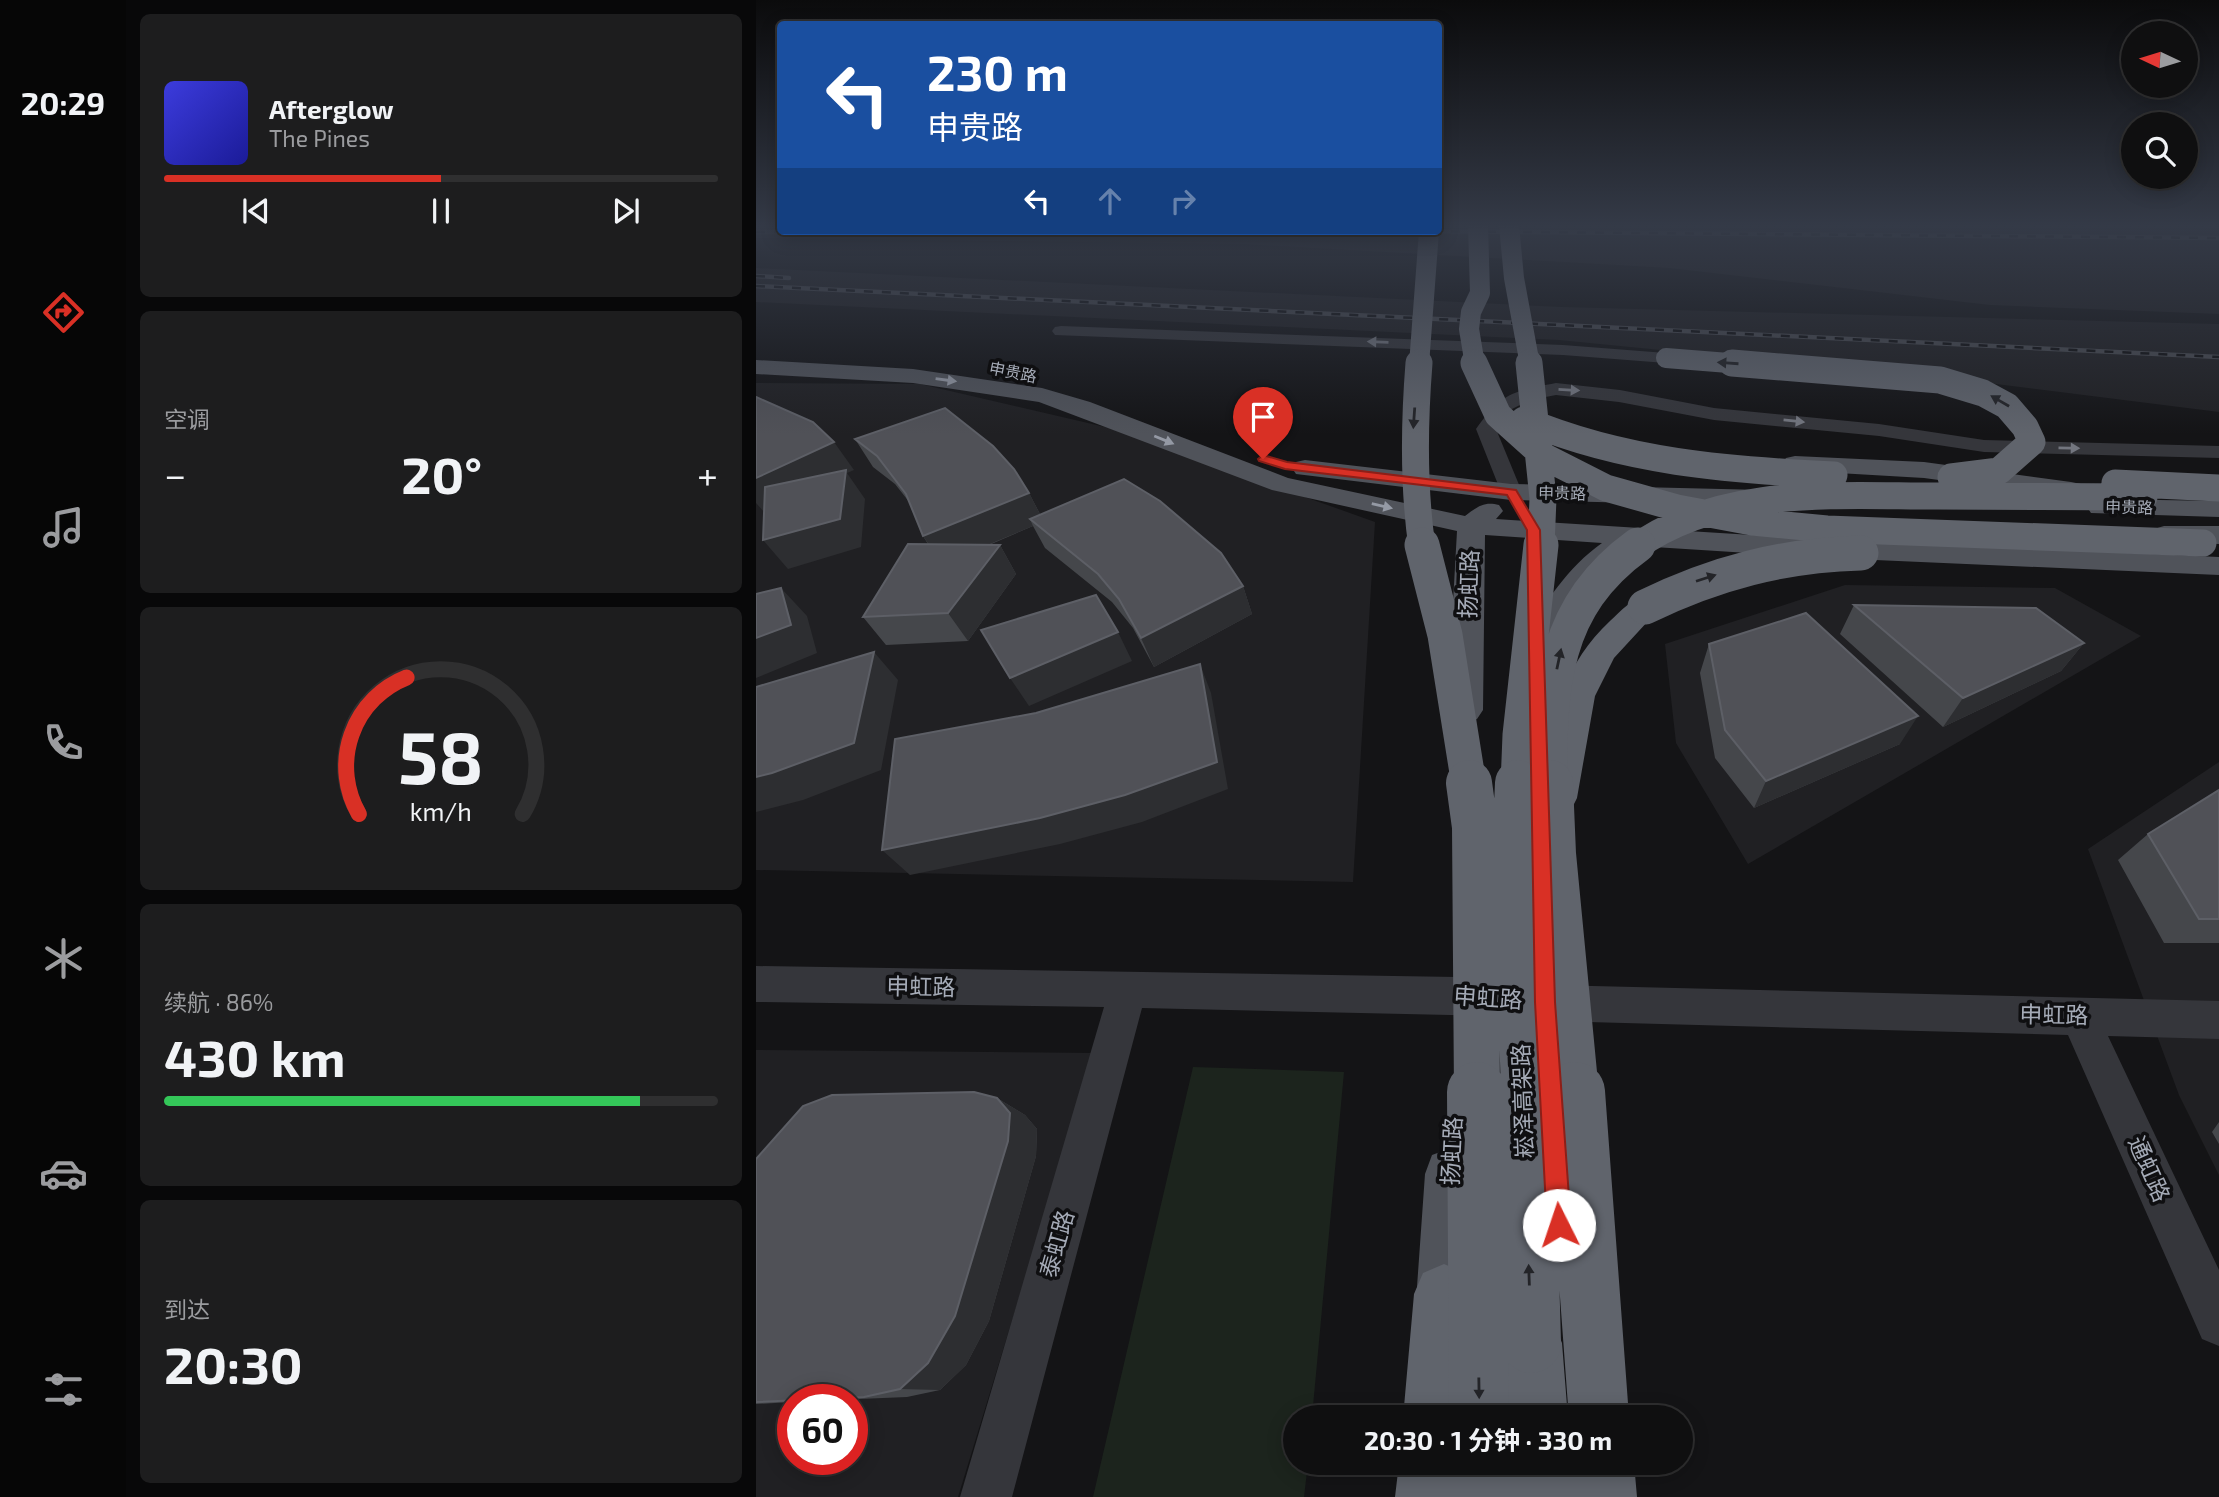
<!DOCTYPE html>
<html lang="zh">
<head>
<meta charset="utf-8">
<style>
  :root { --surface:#0f0f10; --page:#1d1d1e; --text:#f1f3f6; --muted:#9b9c9f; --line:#2f2f30; --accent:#d93025 }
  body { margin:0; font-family:"Exo 2","Noto Sans SC",sans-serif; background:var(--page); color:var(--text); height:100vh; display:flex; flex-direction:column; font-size:26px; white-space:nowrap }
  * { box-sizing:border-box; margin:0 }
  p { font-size:23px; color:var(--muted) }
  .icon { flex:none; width:38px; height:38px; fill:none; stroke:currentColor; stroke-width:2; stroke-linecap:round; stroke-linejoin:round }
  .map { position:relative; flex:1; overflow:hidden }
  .details { display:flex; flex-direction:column; gap:14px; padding:14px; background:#080809; width:630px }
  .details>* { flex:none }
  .guide { position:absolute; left:21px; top:21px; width:665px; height:214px; border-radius:7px; box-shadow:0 4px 18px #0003,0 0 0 2px var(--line); background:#1a4fa0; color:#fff; overflow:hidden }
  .needle { width:46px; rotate:274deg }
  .fabs { position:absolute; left:1365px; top:21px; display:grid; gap:14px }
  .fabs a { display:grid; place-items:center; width:77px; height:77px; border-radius:50%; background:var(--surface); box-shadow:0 4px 18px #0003,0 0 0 2px var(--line); font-size:35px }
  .speed { position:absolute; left:21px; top:1384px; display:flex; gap:14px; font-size:35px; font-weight:700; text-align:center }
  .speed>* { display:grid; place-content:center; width:91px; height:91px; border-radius:50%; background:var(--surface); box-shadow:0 4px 18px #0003,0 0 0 2px var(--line); line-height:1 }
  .speed .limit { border:10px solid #d22; background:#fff; color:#111 }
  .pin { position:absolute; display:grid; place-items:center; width:60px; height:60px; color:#fff; margin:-72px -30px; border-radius:50% 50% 50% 0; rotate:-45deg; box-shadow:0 0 7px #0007 }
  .pin .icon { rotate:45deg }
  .me { position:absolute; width:77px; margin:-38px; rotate:356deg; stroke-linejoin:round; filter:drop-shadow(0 0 5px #0008) }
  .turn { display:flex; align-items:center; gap:24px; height:147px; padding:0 35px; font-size:32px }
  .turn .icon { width:91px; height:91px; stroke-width:2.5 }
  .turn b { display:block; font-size:49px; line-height:60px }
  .lanes { display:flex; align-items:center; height:66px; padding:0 35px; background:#0003; justify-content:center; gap:35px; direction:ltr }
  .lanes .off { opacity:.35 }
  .big { font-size:52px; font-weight:700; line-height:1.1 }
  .details .widget { flex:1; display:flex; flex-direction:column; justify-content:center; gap:10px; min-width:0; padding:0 24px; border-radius:10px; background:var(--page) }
  .details .dial { align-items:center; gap:0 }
  .dial svg { height:182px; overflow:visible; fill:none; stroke:var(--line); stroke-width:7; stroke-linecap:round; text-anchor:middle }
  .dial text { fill:var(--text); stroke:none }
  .song { display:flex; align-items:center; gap:21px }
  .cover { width:84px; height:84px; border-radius:10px; background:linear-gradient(135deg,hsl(240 70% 55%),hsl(240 70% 35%)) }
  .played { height:7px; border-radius:4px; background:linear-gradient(90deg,var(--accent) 50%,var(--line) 50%) }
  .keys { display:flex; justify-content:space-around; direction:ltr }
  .heat { display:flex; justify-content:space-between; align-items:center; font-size:38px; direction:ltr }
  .charge { height:10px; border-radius:5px; background:linear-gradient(90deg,#34c759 86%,var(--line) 0) }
  .trip { position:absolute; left:527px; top:1405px; width:410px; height:70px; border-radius:35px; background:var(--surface); box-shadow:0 4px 18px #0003,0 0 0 2px var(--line); font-weight:700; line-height:70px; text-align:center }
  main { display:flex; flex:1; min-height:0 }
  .dock { display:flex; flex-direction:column; width:126px; justify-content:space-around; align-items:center; background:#060606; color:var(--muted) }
  .dock .icon { width:49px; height:49px }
  .dock .on { color:var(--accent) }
  .dock b { font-size:32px; color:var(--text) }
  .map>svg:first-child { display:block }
  .built { fill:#202023; fill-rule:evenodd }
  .green { fill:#1c241d }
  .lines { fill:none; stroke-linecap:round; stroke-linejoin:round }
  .minor { fill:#35363b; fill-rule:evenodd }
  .major { fill:#50535a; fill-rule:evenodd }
  .highway { fill:#60646c; fill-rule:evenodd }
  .rail-casing { stroke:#484a50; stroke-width:4.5 }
  .rail { stroke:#0f0f11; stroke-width:2.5; stroke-dasharray:9; stroke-linecap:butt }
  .highway-bridge-far4 { stroke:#60646c; stroke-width:20 }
  .highway-bridge-far3 { stroke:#60646c; stroke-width:27 }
  .highway-bridge-far2 { stroke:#60646c; stroke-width:35 }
  .highway-bridge-far1 { stroke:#60646c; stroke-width:46 }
  .highway-bridge { stroke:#60646c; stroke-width:60 }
  .wall { fill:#45474b }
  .shaded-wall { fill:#2d2e31 }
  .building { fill:#505157; stroke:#5d5f66; stroke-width:2 }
  .oneway { fill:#73767f }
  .oneway2 { fill:#232428 }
  .oneway3 { fill:#9499a4 }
  .route { fill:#d93025; stroke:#8d1f18; stroke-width:2 }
  .labels { text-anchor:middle; stroke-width:7; stroke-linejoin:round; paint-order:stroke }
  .far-street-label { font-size:16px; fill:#a5abb7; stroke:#0f0f11 }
  .near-street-label { font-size:23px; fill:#a5abb7; stroke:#0f0f11 }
</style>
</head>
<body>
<main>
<nav class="dock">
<b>20:29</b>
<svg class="icon on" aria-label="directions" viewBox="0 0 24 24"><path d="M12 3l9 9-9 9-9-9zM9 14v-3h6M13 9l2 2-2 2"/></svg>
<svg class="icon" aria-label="music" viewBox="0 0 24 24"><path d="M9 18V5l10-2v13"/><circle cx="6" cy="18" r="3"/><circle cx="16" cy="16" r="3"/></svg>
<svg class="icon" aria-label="phone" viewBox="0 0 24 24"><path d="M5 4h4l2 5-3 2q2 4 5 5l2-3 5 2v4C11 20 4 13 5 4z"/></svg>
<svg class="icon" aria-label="climate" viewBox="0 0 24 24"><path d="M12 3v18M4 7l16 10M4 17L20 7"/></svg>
<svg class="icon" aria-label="car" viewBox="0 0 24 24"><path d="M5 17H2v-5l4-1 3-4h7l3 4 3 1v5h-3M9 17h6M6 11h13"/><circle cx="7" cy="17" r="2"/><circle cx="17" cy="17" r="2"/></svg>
<svg class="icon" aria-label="filters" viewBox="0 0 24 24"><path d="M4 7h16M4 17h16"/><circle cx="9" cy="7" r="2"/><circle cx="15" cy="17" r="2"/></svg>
</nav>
<section class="details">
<div class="widget">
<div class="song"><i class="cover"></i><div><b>Afterglow</b><p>The Pines</p></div></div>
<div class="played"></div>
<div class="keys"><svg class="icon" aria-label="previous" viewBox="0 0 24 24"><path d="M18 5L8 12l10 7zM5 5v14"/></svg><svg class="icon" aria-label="pause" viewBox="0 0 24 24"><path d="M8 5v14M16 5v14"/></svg><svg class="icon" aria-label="next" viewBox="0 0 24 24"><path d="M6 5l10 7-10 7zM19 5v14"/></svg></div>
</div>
<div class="widget"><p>空调</p>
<div class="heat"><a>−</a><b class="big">20°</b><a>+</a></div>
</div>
<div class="widget dial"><svg viewBox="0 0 100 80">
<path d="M14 69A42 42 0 1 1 86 69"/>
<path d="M14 69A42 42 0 0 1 35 9" stroke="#d93025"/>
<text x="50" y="56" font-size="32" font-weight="700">58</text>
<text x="50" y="72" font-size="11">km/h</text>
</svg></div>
<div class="widget"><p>续航 · 86%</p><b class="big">430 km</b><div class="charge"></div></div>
<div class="widget"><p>到达</p><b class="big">20:30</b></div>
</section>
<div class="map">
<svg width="1463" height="1497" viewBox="0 0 1463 1497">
  <rect width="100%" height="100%" fill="#141416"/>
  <path class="built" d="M0,225H24V231H682L683,225H1463V314L1234,305L913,268L487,244L0,238Z
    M0,268L806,307L1463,324V412L1208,380L803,340L0,302Z
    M0,383L164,384L362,430L619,522L597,882L0,870Z
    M1089,585L1299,588L1385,636L992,864L920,743L909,644Z
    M1463,762V1175L1423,1095L1332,849Z
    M0,1050L338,1053L202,1497H0ZM37,1400H96V1460H37Z"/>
  <path class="green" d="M437,1067L588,1072L556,1417L539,1418V1463H552L548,1497H337Z"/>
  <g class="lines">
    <path class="minor" d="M305,326L807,345L910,353L919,358L910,363L807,355L299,335L296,331L299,327Z
      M800,383L864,390L958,408L1123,424L1228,440L1463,446V458L1228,452L1123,436L958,420L863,402L800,395L774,400L754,410L740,429L766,492L763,497H747L720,429C746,392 758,391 800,383Z
      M0,966L701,977L739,980L752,985L758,998L752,1011L739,1016L386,1008L256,1497H204L348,1007L0,1002Z
      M795,985L1463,1001V1039L1352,1036L1463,1270V1346L1446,1339L1312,1035L795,1021L782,1016L776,1003L782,990Z"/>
    <path class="major" d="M0,360L157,369L286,388L334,402L532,478L709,516C721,507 728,501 743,505L747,511L740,519L1074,540L1463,557V575L1074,558L882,546L839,581L819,607L791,657L779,661L767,657L762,649C785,609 808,570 846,543L729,535L727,710L721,719L709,723L697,719L691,710L701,531L516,490L283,402L157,383L0,374Z
      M1039,456L1168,462L1315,482L1325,484L1329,490L1325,496L1315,498L1168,478L1030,470L1026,464L1030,458Z
      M549,460L755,484L1007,490L1017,492L1021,498L1017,504L1007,506L755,500L540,474L536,468L540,462Z
      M1345,499L1463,501V517L1335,513L1331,507L1335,501Z
      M1408,526H1463V544L1398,541L1394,535L1398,529Z
      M788,942L804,948L810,963L821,1125L814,1143L796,1150L778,1143L771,1125L766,963L772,948Z
      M695,1148L714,1155L721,1174L717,1315L708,1335L688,1344L668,1335L659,1315L669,1174L676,1155Z"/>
    <path class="highway" d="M889,596L901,599L905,607L858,658L839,696L821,798L815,810L801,815L787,810L781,798C796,728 800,672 854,621C866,610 874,600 889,596Z
      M688,1264L709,1273L718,1294L711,1418H647L658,1294L667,1273Z
      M775,1312L797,1321L806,1343L812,1418H748L744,1343L753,1321Z
      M643,1463H878L881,1497H639Z"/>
    <defs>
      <path id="rail" d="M659,231L1463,238
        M0,232L357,234
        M0,276L33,278
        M0,286L1463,357"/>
    </defs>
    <use href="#rail" class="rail-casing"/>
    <use href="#rail" class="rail"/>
    <path class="highway-bridge-far4" d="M753,225L758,278L774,365
      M910,358L998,365
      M663,365L673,231
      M719,365L713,329L715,312L724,293L722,225"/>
    <path class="highway-bridge-far3" d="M663,363C658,426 657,485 666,547
      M718,363L742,415L789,457L850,488L921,508L996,522L1071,529L1447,543
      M773,363L787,498L785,547
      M976,363L1184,380L1227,393L1251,406L1269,427L1276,442L1243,471L1195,477
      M768,420C868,462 971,470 1078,475
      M1359,483L1463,488
      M880,547C965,486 1080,496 1180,496C1249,496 1319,497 1388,497"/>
    <path class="highway-bridge-far2" d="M666,545L689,635L713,785
      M889,607C959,573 1027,555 1105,553
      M762,785L764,735L785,545
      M794,785C793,687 796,607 882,545"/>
    <path class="highway-bridge-far1" d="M713,783L719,827L721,1094
      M762,783L760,827L768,1094
      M794,783L797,854L820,1094"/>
    <path class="highway-bridge" d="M721,1092L723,1418
      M768,1092L775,1343
      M819,1092L843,1418"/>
  </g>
  <path class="wall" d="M99,439L273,493L284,514L487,586L496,614L398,667L377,628L356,602L289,548L277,526L233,545H244L260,574L212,641L130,645L107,617L172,544L167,536L154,503L139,484L117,467Z
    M1098,605L1328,643L1305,671L1187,727L1084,634Z
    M953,644L1144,744L998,808L959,758L944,673Z
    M1463,790V943H1408L1362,860L1392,834Z
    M241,1098L269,1115L281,1129L280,1156L233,1321L210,1365L184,1390L151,1397L79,1400H37V1402L0,1404V1159Z
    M1463,1122V1144L1456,1132Z"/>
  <path class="shaded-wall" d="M78,442L98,470L91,473L109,499L105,547L32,569L7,540L9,513L0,503V478Z
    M273,493L288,522L274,519L277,526L186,564L167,536Z
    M244,545L260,574L212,641L192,613Z
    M487,586L496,614L398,667L385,638Z
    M25,588L51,616L61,653L0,678V638Z
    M362,632L376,661L273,706L254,678Z
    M1328,643L1305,671L1187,727L1207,698Z
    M118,652L142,680L125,770L47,800L0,812V777Z
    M444,664L455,693L472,789L386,822L304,844L154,875L126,850Z
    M1162,716L1144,744L998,808L1010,781Z
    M241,1098L269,1115L281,1129L280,1156L233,1321L210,1365L184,1390L144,1389Z"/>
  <path class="building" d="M0,397L57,422L78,442L0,478Z
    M189,408L237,446L258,469L273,493L167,536L150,494L121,456L99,439Z
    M90,470L84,519L7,540L9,487Z
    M368,479L404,501L465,553L487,586L385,638L363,599L342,574L274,519Z
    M152,544L244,545L192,613L107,617Z
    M25,588L35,625L0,638V594Z
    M340,595L362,632L254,678L225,630Z
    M1098,605L1280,608L1328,643L1207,698Z
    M1050,613L1162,716L1010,781L969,730L953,644Z
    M118,652L98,743L16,773L0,777V687Z
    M444,664L461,762L369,795L284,818L126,850L139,739L280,713Z
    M1463,790V919H1443L1392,834Z
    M218,1092L241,1098L254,1113L252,1141L199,1316L172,1363L144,1389L108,1397L0,1402V1159L47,1106L76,1095Z"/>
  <defs><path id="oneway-solid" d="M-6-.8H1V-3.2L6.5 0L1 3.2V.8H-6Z" transform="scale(1.75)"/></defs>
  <g class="oneway">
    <use href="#oneway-solid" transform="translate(622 342) rotate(-178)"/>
    <use href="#oneway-solid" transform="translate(813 390) rotate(3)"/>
    <use href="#oneway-solid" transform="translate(1038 421) rotate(6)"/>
    <use href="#oneway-solid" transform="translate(1313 448) rotate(1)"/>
  </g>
  <g class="oneway2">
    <use href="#oneway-solid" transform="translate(972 363) rotate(-176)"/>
    <use href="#oneway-solid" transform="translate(1244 401) rotate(-150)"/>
    <use href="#oneway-solid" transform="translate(658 418) rotate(94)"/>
    <use href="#oneway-solid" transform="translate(950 578) rotate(-18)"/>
    <use href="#oneway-solid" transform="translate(803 659) rotate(-78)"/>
    <use href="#oneway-solid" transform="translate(773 1275) rotate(-92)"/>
    <use href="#oneway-solid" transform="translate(723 1388) rotate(89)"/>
  </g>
  <g class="oneway3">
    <use href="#oneway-solid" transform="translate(190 380) rotate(8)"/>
    <use href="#oneway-solid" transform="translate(408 440) rotate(22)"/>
    <use href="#oneway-solid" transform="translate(626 506) rotate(13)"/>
  </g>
  <linearGradient id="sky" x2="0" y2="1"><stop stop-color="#0b0b0c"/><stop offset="0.52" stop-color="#343a47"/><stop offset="1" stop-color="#343a47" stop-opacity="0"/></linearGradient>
  <rect width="1463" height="434" fill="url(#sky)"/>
  <path class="route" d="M507,455L531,462L760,490L784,530L799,1002L815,1225L811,1234L803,1237L794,1234L791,1225L779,1002L771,530L751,495L529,469L503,461L502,459Z"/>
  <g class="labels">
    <g class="far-street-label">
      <text transform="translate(257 372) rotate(11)" y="6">申贵路</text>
      <text transform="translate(806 493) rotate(1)" y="6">申贵路</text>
      <text transform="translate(1373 507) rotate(1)" y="6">申贵路</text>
    </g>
    <g class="near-street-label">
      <text transform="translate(713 584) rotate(-88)" y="8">扬虹路</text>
      <text transform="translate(165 987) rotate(1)" y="8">申虹路</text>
      <text transform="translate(732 998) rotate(4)" y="8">申虹路</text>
      <text transform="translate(1298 1015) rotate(1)" y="8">申虹路</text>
      <text transform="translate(767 1101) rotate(-92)" y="8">崧泽高架路</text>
      <text transform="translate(696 1151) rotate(-87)" y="8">扬虹路</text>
      <text transform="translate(1393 1169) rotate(66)" y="8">通虹路</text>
      <text transform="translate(301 1244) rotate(-74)" y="8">泰虹路</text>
    </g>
  </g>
</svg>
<div class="fabs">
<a><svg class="needle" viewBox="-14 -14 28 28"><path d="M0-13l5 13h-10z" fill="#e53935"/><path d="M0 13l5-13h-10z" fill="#9b9c9f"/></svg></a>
<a><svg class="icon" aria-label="search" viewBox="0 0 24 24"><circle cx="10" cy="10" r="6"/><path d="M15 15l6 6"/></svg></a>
</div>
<div class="speed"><div class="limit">60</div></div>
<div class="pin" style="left:507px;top:459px;background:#d93025"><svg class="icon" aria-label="arrive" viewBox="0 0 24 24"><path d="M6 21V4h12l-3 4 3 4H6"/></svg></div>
<svg class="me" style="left:803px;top:1225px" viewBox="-20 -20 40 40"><circle r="19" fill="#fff"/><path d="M0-13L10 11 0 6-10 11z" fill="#d93025"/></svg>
<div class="trip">20:30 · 1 分钟 · 330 m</div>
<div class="guide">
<div class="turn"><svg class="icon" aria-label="left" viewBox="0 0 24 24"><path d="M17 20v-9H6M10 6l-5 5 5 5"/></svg><div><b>230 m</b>申贵路</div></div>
<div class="lanes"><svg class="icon" aria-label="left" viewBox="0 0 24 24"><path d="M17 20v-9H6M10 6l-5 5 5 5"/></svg><svg class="icon off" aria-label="ahead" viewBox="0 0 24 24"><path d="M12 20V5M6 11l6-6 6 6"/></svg><svg class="icon off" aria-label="right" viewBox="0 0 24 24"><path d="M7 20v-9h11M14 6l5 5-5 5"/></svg></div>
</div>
</div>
</main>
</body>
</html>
